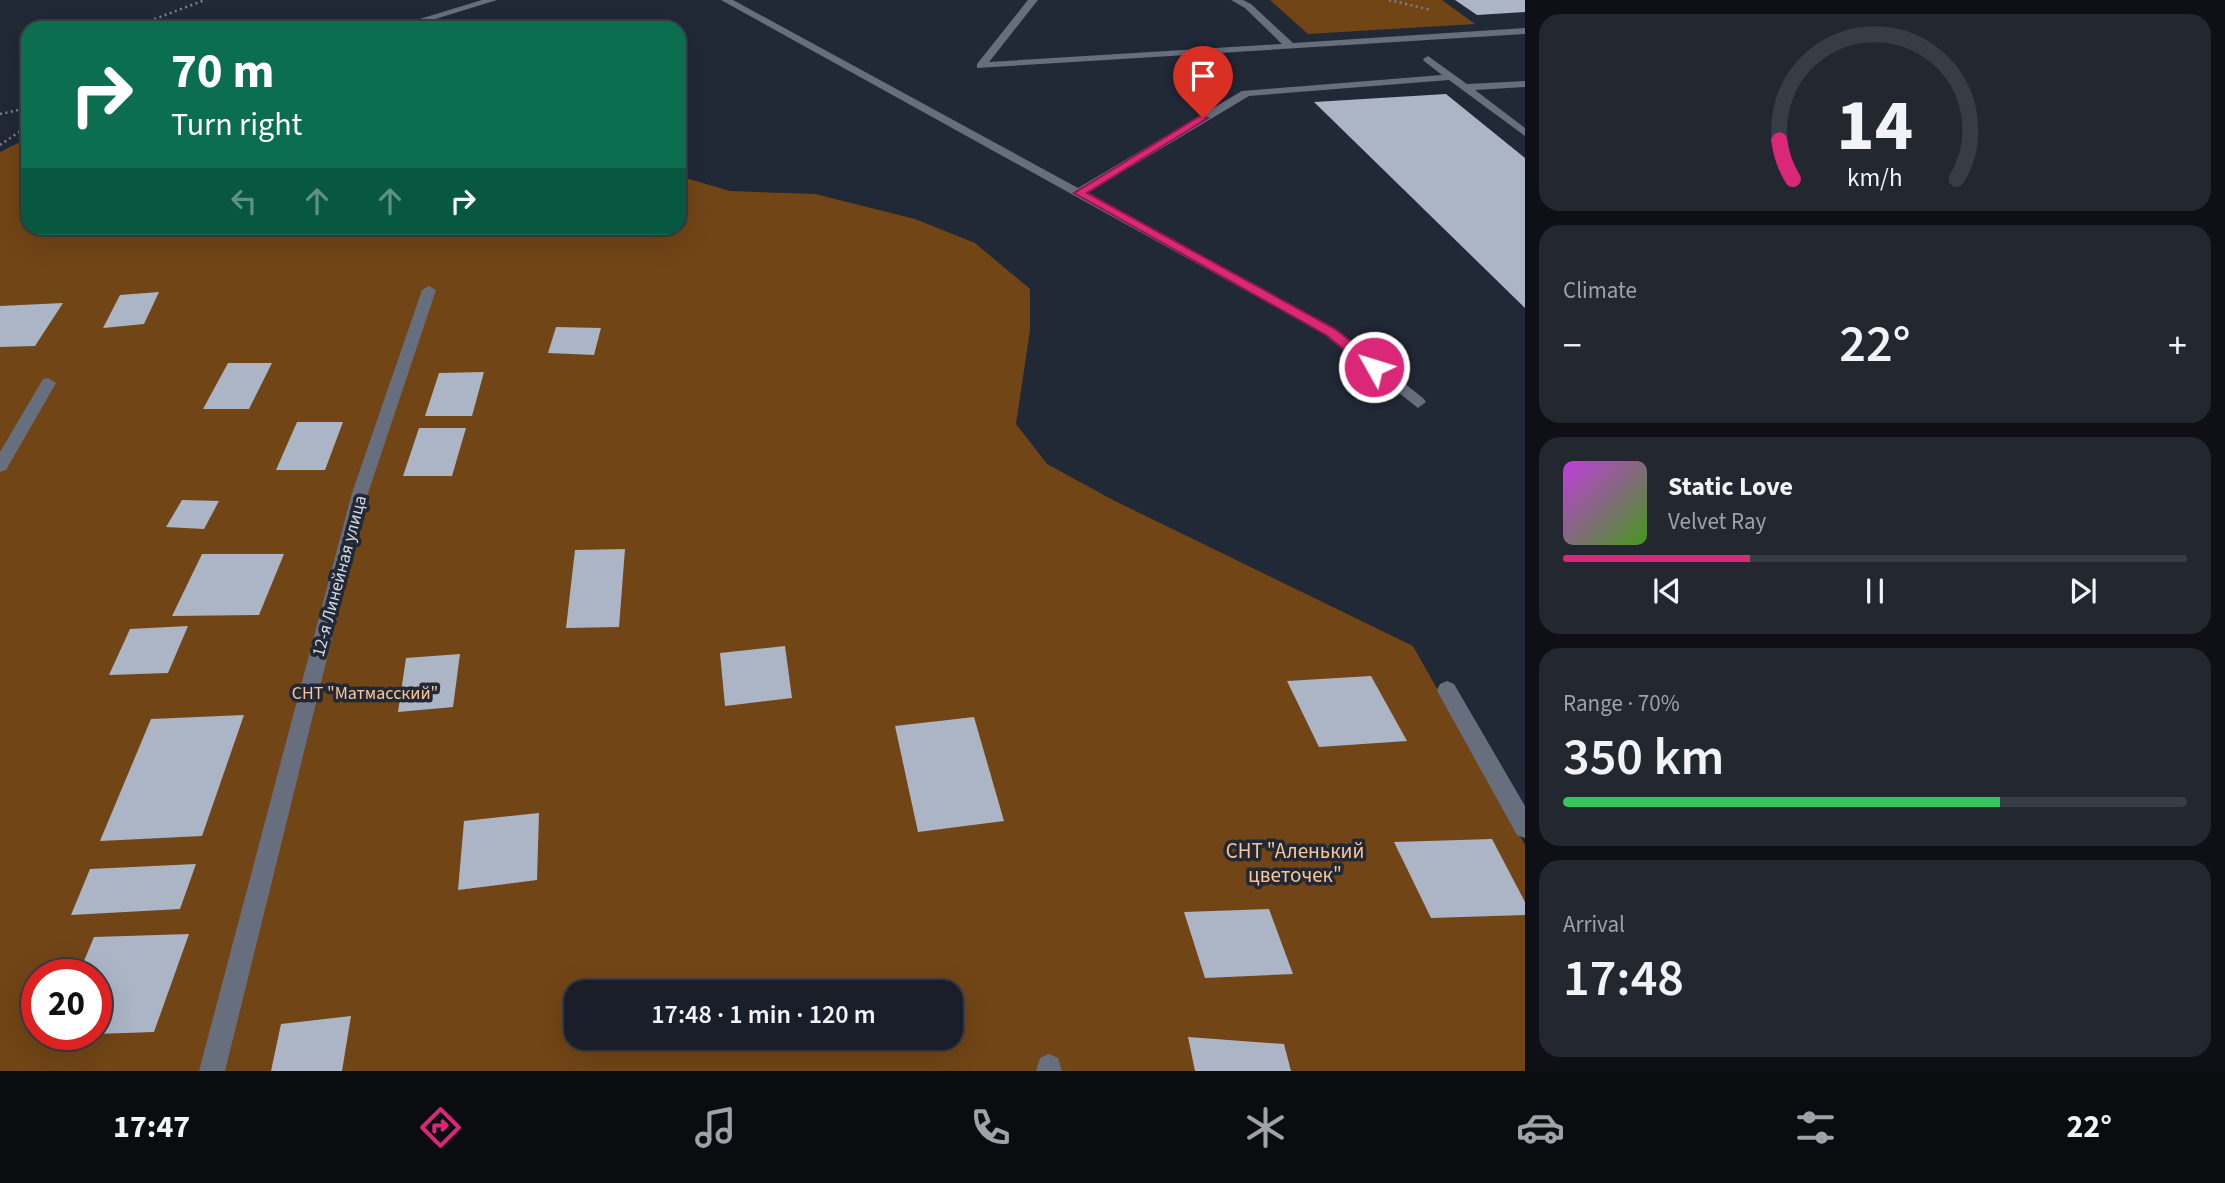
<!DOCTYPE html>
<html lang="en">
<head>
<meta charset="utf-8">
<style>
  :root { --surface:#191e28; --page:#222730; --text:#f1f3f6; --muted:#9fa2a8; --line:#373c45; --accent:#db2777 }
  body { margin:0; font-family:"Source Sans 3",sans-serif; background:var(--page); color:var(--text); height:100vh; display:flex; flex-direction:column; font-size:26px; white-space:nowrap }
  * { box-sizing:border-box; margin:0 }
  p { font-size:23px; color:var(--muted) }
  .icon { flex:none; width:38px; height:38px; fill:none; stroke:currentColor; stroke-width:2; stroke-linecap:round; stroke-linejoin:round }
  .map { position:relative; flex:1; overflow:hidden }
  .side { display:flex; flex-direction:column; gap:14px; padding:14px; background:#0e1016; width:700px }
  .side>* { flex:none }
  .banner { position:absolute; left:21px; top:21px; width:665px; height:214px; border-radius:21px; box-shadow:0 7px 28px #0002,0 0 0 2px var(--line); background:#0b6e4f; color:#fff; overflow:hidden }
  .speed { position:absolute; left:21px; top:959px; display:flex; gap:14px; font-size:35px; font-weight:700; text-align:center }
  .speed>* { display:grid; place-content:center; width:91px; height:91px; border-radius:50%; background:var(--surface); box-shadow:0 7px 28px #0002,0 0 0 2px var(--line); line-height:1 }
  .speed .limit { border:10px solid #d22; background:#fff; color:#111 }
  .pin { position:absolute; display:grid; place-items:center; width:60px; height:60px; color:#fff; margin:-72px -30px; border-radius:50% 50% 50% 0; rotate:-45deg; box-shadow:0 0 7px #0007 }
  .pin .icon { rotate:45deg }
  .me { position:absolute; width:77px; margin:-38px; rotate:309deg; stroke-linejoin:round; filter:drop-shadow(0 0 5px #0008) }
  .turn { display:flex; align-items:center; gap:24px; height:147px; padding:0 35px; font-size:32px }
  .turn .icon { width:91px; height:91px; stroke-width:2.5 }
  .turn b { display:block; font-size:49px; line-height:60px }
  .lanes { display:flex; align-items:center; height:66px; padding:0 35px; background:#0003; justify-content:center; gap:35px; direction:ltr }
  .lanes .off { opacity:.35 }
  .big { font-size:52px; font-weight:600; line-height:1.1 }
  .side .tile { flex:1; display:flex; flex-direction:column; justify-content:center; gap:10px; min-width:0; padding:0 24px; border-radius:21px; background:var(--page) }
  .side .dial { align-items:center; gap:0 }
  .dial svg { height:182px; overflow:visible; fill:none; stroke:var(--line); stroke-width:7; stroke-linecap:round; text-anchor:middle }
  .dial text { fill:var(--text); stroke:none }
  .song { display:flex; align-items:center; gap:21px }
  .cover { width:84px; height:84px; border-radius:10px; background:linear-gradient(135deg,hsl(290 70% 55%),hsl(100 70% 35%)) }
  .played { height:7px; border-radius:4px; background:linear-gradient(90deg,var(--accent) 30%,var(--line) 30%) }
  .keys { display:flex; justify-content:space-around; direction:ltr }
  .heat { display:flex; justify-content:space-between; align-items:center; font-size:38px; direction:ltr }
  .charge { height:10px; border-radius:5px; background:linear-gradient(90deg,#34c759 70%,var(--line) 0) }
  .trip { position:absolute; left:564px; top:980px; width:399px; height:70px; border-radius:21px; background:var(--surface); box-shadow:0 7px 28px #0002,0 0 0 2px var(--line); font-weight:600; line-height:70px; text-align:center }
  .tab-bar { display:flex; height:112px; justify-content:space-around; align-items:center; background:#0a0c10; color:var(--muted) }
  .tab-bar .icon { width:49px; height:49px }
  .tab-bar .current { color:var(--accent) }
  .tab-bar b { font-size:32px; color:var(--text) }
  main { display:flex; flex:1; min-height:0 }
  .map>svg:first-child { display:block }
  .green { fill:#714516; fill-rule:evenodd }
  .building { fill:#acb5c6 }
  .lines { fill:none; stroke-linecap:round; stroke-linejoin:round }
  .path { stroke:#7d838f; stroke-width:2.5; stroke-dasharray:2 3.5; stroke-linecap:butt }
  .minor { fill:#676f7f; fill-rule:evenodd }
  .route { fill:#db2777; stroke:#8e194d; stroke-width:2 }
  .labels { text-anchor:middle; stroke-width:7; stroke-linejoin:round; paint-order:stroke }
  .street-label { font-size:18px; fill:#d4d9e2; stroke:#212836 }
  .park-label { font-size:18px; fill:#fdc593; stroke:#212836 }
  .near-park-label { font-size:21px; fill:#fdc593; stroke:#212836 }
</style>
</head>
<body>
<main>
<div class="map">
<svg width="1525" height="1071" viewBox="0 0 1525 1071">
  <rect width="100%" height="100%" fill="#212836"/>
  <path class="green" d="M1270,0H1442L1475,24L1308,34Z
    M28,138V228H679V176L730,191L815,194L915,219L975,243L1030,289V330L1016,424L1047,464L1113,500L1413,646L1525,845V1071H0V152ZM37,975H96V1034H37ZM576,992H950V1038H576Z"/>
  <path class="building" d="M1455,0H1525V12L1477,15Z
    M1446,94L1525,158V308L1314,102Z
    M159,292L144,324L103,328L120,295Z
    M63,303L35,346L0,347V306Z
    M556,327L601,328L594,355L548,353Z
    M228,363H272L249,409H203Z
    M484,372L472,416H425L439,373Z
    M297,422H343L325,470H276Z
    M419,428H466L452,476H403Z
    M182,500L219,501L204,529L166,527Z
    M625,549L619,627L566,628L575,550Z
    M202,554H284L259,615L172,616Z
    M188,626L168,673L109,675L130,629Z
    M785,646L792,698L725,706L720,653Z
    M460,654L453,707L398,712L406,658Z
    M1371,676L1407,741L1319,747L1287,681Z
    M244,715L202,836L100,841L151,719Z
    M974,717L1004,821L918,832L895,726Z
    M539,813L537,880L458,890L464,821Z
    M1492,839L1525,902V915L1431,918L1394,842Z
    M196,864L180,909L71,915L90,869Z
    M1269,909L1293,974L1205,978L1184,912Z
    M189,934L154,1032L96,1034V975H78L94,937Z
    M351,1016L342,1071H271L281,1024Z
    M1188,1037L1284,1044L1291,1071H1195Z"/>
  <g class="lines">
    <path class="path" d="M1389,0L1431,10
      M149,28L152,20L205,0
      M0,114L28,108
      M0,145L28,126"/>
    <path class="minor" d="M482,0H497L406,28H390Z
      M721,0H733L1078,188L1242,91L1442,75L1424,61L1423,59L1428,56L1467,84L1525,81V87L1475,90L1525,128V136L1449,80L1249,96L1087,193L1336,329L1423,398L1426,402L1418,408L1326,335Z
      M1028,0H1038L989,62L1282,44L1245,8L1231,0H1243L1251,4L1293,43L1525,28V34L977,68V64Z
      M429,286L436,290L368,493L225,1071H199L352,493L422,290Z
      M48,378L56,383L6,470L0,472V452L43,379Z
      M1447,681L1454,684L1525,806V838L1517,835L1440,696L1437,690L1440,684Z
      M1049,1054L1058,1058L1062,1071H1036L1040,1058Z"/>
  </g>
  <path class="route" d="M1200,116L1208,118L1087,193L1335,329L1379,363V370H1369L1326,335L1074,193Z"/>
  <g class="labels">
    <g class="street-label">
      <text transform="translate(339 576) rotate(-75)" y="6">12-я Линейная улица</text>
    </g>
    <g class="park-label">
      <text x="365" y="699">СНТ "Матмасский"</text>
    </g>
    <g class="near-park-label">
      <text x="1295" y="858">СНТ "Аленький<tspan x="1295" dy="24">цветочек"</tspan></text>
    </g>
  </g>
</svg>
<div class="speed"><div class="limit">20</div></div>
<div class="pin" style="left:1203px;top:118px;background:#d93025"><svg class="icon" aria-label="arrive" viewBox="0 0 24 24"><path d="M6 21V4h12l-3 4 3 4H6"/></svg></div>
<svg class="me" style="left:1374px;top:367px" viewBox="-20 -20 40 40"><circle r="17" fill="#db2777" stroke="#fff" stroke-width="3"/><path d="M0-11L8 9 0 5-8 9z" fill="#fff"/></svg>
<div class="trip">17:48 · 1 min · 120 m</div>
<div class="banner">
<div class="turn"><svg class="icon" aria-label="right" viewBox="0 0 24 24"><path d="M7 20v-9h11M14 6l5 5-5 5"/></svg><div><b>70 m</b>Turn right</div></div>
<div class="lanes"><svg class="icon off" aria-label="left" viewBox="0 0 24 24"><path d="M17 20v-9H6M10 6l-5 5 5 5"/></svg><svg class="icon off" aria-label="ahead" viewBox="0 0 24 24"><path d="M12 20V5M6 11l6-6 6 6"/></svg><svg class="icon off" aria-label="ahead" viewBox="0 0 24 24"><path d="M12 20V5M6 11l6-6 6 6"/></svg><svg class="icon" aria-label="right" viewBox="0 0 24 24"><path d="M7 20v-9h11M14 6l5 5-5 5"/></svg></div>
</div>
</div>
<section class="side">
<div class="tile dial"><svg viewBox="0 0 100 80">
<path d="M14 69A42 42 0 1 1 86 69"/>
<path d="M14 69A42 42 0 0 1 8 52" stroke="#db2777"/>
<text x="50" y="56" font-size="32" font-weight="700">14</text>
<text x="50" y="72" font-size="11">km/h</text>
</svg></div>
<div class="tile"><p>Climate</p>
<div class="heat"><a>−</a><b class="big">22°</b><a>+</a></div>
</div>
<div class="tile">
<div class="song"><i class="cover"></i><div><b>Static Love</b><p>Velvet Ray</p></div></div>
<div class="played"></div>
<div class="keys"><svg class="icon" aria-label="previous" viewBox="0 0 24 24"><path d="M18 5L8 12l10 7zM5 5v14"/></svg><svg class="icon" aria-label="pause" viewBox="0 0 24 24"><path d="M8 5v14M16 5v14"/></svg><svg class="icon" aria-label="next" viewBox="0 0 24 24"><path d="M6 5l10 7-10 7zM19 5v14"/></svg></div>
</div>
<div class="tile"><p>Range · 70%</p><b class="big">350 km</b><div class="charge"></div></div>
<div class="tile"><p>Arrival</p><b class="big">17:48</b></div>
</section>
</main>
<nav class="tab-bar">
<b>17:47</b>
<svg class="icon current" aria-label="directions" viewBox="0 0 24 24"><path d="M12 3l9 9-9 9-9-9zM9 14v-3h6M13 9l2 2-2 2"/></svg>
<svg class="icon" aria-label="music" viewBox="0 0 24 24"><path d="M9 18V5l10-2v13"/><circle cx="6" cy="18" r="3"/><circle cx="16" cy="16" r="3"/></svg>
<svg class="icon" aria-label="phone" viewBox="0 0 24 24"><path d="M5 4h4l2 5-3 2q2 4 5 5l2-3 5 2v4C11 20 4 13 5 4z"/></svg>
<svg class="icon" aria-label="climate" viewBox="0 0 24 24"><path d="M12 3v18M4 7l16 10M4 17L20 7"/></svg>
<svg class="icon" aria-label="car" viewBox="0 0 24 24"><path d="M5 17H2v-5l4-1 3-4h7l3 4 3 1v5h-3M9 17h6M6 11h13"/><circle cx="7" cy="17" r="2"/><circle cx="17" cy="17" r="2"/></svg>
<svg class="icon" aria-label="filters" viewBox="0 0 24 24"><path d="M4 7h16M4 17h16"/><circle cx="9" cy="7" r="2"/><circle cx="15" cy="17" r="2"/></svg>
<b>22°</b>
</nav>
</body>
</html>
